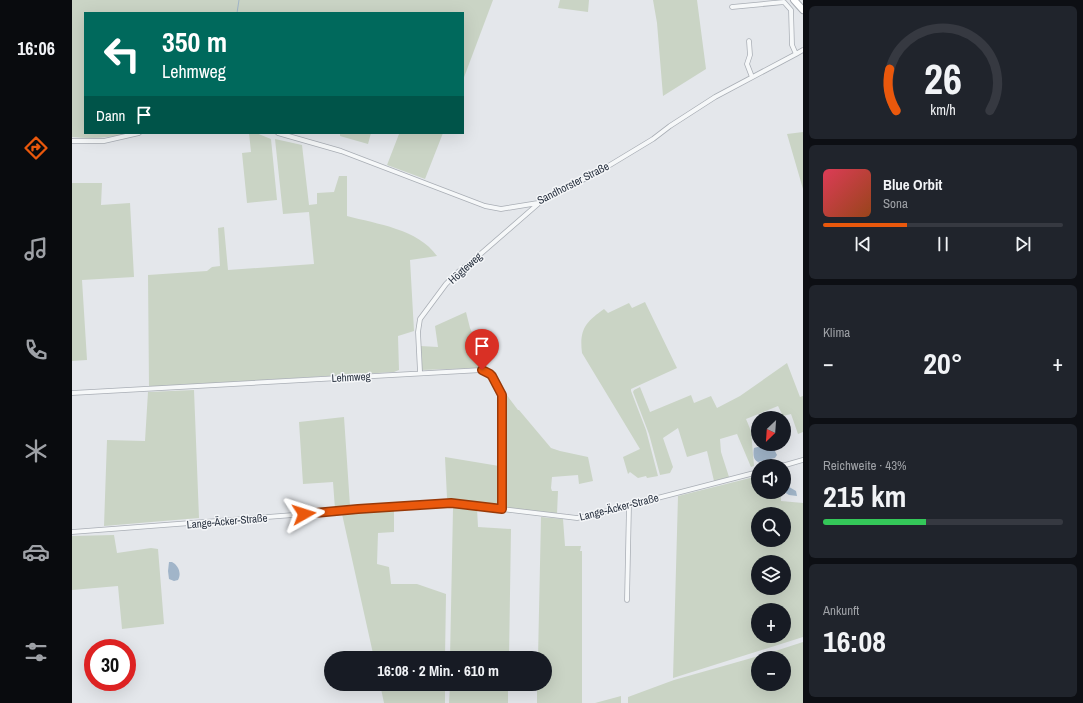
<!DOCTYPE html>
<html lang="de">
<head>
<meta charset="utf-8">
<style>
  :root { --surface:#171b24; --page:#20242c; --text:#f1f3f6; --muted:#9ea1a6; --line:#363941; --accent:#ea580c }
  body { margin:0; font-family:"Archivo Narrow",sans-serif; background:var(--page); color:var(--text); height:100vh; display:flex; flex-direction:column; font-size:15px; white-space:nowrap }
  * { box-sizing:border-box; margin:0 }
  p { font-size:13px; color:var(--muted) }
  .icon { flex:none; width:22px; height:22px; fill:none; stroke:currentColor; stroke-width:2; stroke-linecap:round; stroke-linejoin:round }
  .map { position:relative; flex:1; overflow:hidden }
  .side { display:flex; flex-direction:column; gap:6px; padding:6px; background:#0d0f14; width:280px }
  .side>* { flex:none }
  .banner { position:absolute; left:12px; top:12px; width:380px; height:122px; border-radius:0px; box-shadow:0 4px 16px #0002; background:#00695c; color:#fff; overflow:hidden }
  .needle { width:26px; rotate:205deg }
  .fabs { position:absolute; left:679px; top:411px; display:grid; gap:8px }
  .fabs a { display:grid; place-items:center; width:40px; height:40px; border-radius:50%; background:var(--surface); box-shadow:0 4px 16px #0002; font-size:20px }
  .speed { position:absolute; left:12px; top:639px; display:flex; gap:8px; font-size:20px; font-weight:700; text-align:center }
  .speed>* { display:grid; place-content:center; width:52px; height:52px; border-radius:50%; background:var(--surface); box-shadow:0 4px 16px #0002; line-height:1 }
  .speed .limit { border:6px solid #d22; background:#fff; color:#111 }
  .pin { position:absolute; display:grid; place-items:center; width:34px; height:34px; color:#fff; margin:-41px -17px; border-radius:50% 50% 50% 0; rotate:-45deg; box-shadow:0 0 4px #0007 }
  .pin .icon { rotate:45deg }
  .me { position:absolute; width:44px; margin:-22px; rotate:84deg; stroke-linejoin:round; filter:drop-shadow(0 0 3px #0008) }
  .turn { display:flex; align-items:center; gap:14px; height:84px; padding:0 12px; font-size:18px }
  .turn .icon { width:52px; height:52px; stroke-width:2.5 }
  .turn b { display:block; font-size:28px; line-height:34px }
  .then { display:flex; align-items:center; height:38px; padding:0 12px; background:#0003; gap:8px; font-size:15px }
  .big { font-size:30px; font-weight:700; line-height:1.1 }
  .side .card { flex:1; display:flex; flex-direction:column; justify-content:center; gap:6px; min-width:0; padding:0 14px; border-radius:6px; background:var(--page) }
  .side .dial { align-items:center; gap:0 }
  .dial svg { height:104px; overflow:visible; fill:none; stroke:var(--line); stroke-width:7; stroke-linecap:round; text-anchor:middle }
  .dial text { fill:var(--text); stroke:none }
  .song { display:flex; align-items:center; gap:12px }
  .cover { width:48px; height:48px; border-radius:6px; background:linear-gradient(135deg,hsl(350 70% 55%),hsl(20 70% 35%)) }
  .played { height:4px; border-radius:2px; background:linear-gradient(90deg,var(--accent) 35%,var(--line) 35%) }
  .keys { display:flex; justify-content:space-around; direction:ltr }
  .heat { display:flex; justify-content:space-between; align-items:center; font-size:22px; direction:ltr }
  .charge { height:6px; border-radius:3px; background:linear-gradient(90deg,#34c759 43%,var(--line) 0) }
  .trip { position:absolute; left:252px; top:651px; width:228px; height:40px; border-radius:20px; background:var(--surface); box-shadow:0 4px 16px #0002; font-weight:700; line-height:40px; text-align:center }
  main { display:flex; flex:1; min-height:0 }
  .tabs { display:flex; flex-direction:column; width:72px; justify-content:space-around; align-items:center; background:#090b0e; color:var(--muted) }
  .tabs .icon { width:28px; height:28px }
  .tabs .current { color:var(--accent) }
  .tabs b { font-size:18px; color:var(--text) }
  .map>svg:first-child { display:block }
  .green { fill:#cad4c5; fill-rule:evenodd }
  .water { fill:#a1b5c9 }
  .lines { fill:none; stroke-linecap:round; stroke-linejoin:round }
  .stream { stroke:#a1b5c9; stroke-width:1 }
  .street-casing { stroke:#a9aeb5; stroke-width:5.5 }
  .secondary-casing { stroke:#a9aeb5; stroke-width:8 }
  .street { stroke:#f6f8f9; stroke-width:4 }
  .secondary { stroke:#fff; stroke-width:6 }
  .route-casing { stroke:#983908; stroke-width:10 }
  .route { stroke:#ea580c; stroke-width:7 }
  .labels { text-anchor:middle; stroke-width:3; stroke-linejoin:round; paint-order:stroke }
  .street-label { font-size:11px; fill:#2c3543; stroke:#f4f6f8 }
</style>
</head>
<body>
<main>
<nav class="tabs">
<b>16:06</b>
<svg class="icon current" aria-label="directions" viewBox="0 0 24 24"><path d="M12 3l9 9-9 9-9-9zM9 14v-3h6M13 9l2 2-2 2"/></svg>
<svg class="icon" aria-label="music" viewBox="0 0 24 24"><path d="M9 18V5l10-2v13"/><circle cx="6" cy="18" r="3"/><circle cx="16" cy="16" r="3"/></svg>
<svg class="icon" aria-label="phone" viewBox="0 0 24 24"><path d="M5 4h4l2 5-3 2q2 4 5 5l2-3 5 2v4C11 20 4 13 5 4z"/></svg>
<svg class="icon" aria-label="climate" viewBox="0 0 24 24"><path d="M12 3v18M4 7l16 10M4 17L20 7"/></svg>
<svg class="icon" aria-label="car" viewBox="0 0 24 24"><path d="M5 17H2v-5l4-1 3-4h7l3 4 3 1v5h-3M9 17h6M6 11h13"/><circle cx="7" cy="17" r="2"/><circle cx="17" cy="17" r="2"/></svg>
<svg class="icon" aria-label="filters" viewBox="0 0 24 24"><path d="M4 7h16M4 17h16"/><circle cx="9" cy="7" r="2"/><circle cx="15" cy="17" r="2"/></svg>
</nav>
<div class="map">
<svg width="731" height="703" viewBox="0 0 731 703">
  <rect width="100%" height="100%" fill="#e4e7eb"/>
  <path class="green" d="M0,0H421L391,80V13H13V133H57C38,138 19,139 0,137Z
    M488,0H517L516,12L486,8Z
    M581,0H625L634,69L591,96L585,23Z
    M731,132V189L715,134Z
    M177,133H184L199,139L205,200L175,203L170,153L179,152Z
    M268,133H299L296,144L268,136Z
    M326,133H371L353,179L315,165L327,134Z
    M203,139L230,145L237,205L245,204V193L262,192L267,176H275V216C305,224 346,229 365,256L338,260L342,331L326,336L327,370L322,372L77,387L76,275L135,271L140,267L148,266L146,228L152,227L156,270L242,264L237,212L211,214Z
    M0,183H30L29,205L58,203L62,277L10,280L15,360L0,361Z
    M573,302L605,368L559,389V391L574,430L586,476L575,478L574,476L566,478L558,472L556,474L551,457L568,449L510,353C507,329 514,322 532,309L536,313L557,303L560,308Z
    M394,312L398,328L414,362L413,365L407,368L349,370L348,346L366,347L363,326Z
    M715,363L728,397L731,396V432L726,434L719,414L711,416L706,406L674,419L679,431L682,466L679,467L665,434L648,439L649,452L657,477L642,481L635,451L615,457L606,428L591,438L601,467L598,473L588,475L577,434L561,392L562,390L568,387L578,412L619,395L622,403L639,396L645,408L668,396Z
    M122,390L127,518L32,526L35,440L73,441L76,392Z
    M431,394H434L446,410H447L479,448L488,451L516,457L521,481L507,484L506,475L480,477L479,488L480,491H486L485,514L434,508L432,505Z
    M272,417L278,506L263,509L261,482L231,484L227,422Z
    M373,457L427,466L428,505L425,506L379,500L375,498Z
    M686,476V492H709V501L731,503V637L601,678L606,496ZM686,514H712V540H686ZM686,562H712V588H686ZM686,610H712V636H686Z
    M386,505L405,508L406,527L439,529L437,658H378L381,509L382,506Z
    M322,510V532L306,533L305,564L317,567L319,584H345L374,594L373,658H302L270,514Z
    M469,517L491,519L493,546H509L508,551H510V703H465V684H473V658H466Z
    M42,535L45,553L79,548L86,549L92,624L50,629L46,586L0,590V536Z
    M731,642V703H556V697L602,680L694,654ZM686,658H712V684H686Z
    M308,684H373V703H312Z
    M378,684H436V703H377Z
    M549,696V703H523Z"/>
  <path class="water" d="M696,444L700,445L705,455L703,458L686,462C681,460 681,453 682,448Z
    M712,484L724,491L725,496L717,495L712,492Z
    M97,562H100C106,565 110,573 106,580L102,581L97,579L96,571Z"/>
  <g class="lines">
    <path class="stream" d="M165,13L167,0"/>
    <defs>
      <path id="street" d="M660,7L712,2L719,10L720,45L724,54
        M677,41L678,55L675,64L680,77
        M206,133L269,151L413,206L429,209L466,203L528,171L581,139L598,126L643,97L724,54L731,50
        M0,141H32L67,133
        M348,372L346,332L348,319L374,284L386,272L397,264L466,204
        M0,393L410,370L418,374L420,376L430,395V509
        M710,466L731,460
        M0,532L379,503L505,518L516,516L686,472
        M555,600L557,505"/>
      <path id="secondary" d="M722,0L731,10"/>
    </defs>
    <use href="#street" class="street-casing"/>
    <use href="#secondary" class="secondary-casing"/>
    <use href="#street" class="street"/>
    <use href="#secondary" class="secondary"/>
  </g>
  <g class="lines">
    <defs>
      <path id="route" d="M232,514L286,509L379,503L430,509V395L420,376L418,374L410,370"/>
    </defs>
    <use href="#route" class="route-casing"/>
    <use href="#route" class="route"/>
  </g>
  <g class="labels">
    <g class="street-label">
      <text transform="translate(501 183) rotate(-27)" y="4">Sandhorster Straße</text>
      <text transform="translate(393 268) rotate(-42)" y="4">Högteweg</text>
      <text transform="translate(279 377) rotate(-3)" y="4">Lehmweg</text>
      <text transform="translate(547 507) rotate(-14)" y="4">Lange-Äcker-Straße</text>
      <text transform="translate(155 521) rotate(-5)" y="4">Lange-Äcker-Straße</text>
    </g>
  </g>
</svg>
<div class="fabs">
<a><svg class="needle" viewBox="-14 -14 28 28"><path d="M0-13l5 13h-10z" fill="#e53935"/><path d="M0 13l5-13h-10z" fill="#9ea1a6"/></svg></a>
<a><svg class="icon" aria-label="sound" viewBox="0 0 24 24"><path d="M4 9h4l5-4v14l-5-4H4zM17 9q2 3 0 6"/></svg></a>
<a><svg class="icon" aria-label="search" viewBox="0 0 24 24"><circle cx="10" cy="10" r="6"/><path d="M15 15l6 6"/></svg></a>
<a><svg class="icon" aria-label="layers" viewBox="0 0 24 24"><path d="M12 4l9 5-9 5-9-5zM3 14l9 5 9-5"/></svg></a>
<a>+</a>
<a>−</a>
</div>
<div class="speed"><div class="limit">30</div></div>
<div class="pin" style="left:410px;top:370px;background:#d93025"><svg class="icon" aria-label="arrive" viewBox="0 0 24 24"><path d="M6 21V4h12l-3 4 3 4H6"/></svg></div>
<svg class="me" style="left:232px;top:514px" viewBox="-20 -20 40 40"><path d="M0-17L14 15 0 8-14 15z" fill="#ea580c" stroke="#fff" stroke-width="4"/></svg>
<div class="trip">16:08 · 2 Min. · 610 m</div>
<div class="banner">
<div class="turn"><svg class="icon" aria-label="left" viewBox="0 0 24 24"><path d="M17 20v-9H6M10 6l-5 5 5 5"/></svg><div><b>350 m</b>Lehmweg</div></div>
<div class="then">Dann<svg class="icon" aria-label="arrive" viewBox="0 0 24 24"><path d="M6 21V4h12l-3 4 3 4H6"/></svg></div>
</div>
</div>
<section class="side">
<div class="card dial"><svg viewBox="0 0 100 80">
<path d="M14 69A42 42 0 1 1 86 69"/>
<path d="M14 69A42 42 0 0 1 9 37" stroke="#ea580c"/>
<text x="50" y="56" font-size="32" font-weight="700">26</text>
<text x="50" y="72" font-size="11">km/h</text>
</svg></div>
<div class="card">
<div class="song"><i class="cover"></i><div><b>Blue Orbit</b><p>Sona</p></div></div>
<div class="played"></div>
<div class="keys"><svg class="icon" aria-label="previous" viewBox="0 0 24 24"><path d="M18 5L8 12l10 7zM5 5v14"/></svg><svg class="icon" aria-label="pause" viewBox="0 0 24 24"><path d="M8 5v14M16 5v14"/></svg><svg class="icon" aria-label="next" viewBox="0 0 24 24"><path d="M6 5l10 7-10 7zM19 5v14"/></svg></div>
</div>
<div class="card"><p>Klima</p>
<div class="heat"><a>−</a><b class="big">20°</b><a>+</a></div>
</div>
<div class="card"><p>Reichweite · 43%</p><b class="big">215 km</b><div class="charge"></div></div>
<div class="card"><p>Ankunft</p><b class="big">16:08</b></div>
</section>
</main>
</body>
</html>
